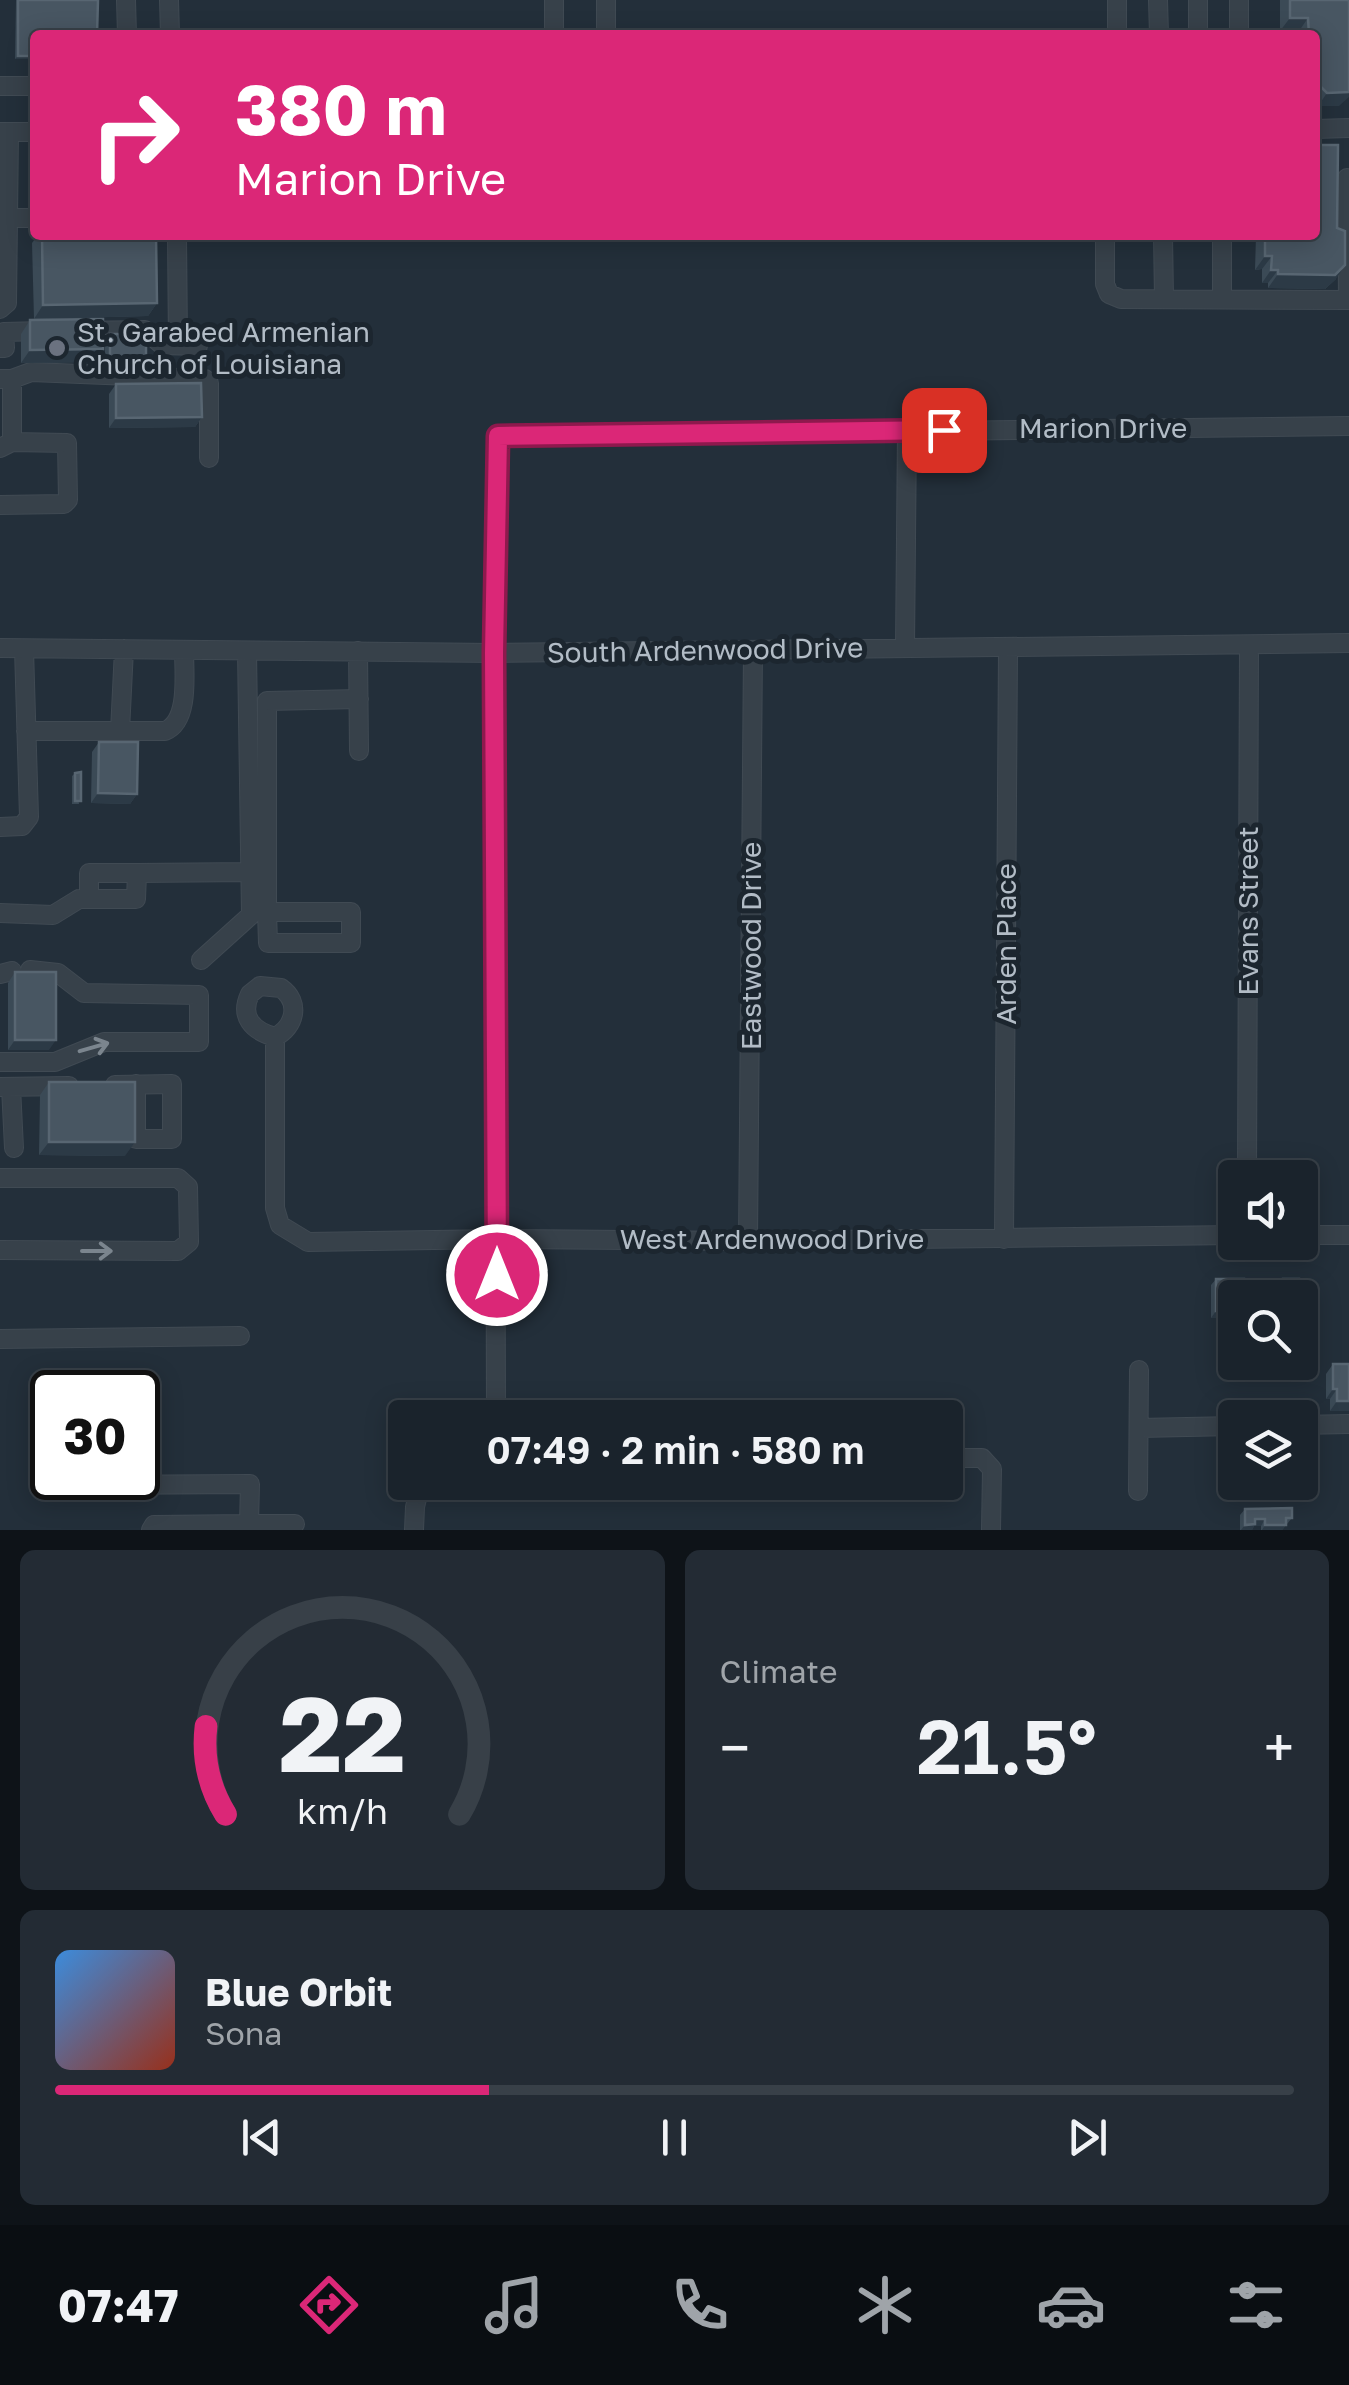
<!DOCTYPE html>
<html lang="en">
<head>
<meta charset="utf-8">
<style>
  :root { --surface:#1a232c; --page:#232b34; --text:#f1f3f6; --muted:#9fa4a9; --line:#384048; --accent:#db2777 }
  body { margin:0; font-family:"Golos Text",sans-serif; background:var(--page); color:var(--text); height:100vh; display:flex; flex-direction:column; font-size:38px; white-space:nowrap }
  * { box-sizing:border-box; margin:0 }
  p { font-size:32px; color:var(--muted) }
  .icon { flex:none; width:55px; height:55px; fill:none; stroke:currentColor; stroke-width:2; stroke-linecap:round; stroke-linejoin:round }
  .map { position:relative; height:1530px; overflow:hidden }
  .details { display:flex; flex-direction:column; gap:20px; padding:20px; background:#0e1318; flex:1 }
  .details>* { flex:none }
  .hud { position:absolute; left:30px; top:30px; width:1290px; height:210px; border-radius:10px; box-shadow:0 5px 25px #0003,0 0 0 2px var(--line); background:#db2777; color:#fff; overflow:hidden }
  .tools { position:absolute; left:1218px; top:1160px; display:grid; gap:20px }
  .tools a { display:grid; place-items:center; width:100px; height:100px; border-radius:10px; background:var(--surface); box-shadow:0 5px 25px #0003,0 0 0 2px var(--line); font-size:50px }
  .speed { position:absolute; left:30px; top:1370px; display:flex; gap:20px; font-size:50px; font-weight:700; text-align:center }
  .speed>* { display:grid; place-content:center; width:130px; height:130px; border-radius:50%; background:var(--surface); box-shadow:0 5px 25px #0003,0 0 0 2px var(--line); line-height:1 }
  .speed .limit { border:5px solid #111; border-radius:15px; background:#fff; color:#111 }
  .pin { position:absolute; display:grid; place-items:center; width:85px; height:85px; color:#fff; margin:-42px; border-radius:20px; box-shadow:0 5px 15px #0006 }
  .me { position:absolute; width:110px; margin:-55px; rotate:0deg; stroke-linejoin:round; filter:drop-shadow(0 0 8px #0008) }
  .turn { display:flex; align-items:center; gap:35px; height:210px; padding:0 40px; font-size:45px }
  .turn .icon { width:130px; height:130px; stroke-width:2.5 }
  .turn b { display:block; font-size:70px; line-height:85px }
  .big { font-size:75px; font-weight:600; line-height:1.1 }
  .details .widget { flex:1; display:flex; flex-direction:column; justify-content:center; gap:15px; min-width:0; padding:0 35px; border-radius:15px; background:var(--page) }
  .details .dial { align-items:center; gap:0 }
  .dial svg { height:260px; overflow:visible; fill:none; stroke:var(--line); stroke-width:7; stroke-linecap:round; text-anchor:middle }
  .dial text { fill:var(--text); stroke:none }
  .song { display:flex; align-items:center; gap:30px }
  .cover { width:120px; height:120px; border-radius:15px; background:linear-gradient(135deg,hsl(210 70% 55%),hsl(10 70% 35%)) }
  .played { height:10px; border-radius:5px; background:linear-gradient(90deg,var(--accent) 35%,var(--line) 35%) }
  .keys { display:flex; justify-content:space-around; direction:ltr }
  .heat { display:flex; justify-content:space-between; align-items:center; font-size:55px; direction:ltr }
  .details .tiles { flex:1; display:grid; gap:20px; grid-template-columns:1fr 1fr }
  .widget:last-child { grid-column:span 2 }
  .trip { position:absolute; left:388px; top:1400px; width:575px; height:100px; border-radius:10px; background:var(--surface); box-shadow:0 5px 25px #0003,0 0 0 2px var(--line); font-weight:600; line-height:100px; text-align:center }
  .tab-bar { display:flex; height:160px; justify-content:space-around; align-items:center; background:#0a0e12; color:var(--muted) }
  .tab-bar .icon { width:70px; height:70px }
  .tab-bar .selected { color:var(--accent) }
  .tab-bar b { font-size:45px; color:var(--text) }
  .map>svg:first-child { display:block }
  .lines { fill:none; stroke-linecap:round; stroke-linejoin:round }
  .minor-casing { stroke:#404a53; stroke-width:20 }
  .minor { stroke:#37414a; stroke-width:18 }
  .wall { fill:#3b4a56 }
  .shaded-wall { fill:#2c3a46 }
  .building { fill:#485662; stroke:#586672; stroke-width:2.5 }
  .oneway { stroke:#7b858e }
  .route-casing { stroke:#8e194d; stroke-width:25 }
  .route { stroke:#db2777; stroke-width:18 }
  .worship-dot { fill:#6b7280; stroke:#1c262f; stroke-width:4 }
  .labels { text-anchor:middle; stroke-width:10; stroke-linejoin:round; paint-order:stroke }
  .poi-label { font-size:28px; fill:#b2bcc6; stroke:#1c262f; text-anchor:start }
  .street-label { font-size:28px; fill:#b2bcc6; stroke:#1c262f }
</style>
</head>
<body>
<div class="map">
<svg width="1349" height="1530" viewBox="0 0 1349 1530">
  <rect width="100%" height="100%" fill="#232f3a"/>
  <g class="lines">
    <defs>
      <path id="minor" d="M126,0L127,35
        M169,0L170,35
        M606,0V35
        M1117,0V35
        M1158,0L1159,35
        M1198,0V35
        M554,35V0
        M1239,35V0
        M0,86H35
        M1315,129L1349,128
        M0,132H35
        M1347,178L1348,300
        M0,218H35
        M177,235L178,345
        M1105,235V284L1109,294L1121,299L1349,300
        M1163,235L1164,298
        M1222,235V298
        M0,309L7,303L9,132
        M79,331L145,330L162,345L198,346
        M0,348H5L4,332L43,331
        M0,379H12V442
        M12,379L31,372L205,379L209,383V458
        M0,448L12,442L67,443L68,500L64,504L0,505
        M0,648L494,653L1349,643
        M905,648L907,430
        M358,651L359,751
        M26,731H165C190,721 184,673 184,650
        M120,731L124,649
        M0,827L22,826L29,817L24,649
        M89,899V873H137
        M267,912H351V943H268L267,912V701L359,699
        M0,913L53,915L79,899H136L137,873L251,872
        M201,960L251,915L247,651
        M0,974L12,971
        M275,1037C295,1027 301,1002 281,988L260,986L250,994C239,1017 253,1031 275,1037V1208L280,1225L308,1242L497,1239L748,1241L1235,1235
        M0,1062H55L104,1042H199V995L84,993L58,973L30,970
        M115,1085L172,1084V1139H136V1084
        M0,1087L69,1086
        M11,1087L14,1148
        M0,1178H178L188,1187L189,1242L178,1251L0,1250
        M1247,1178L1249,645
        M1300,1235H1349
        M1004,1239L1008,649
        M748,1241L753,650
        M0,1339L240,1336
        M496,1418L494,653L498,436L1349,426
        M1300,1425L1349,1424
        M1139,1428L1235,1426
        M945,1458H982L992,1469L991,1530
        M89,1485L250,1484L249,1524H295
        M1138,1491L1139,1370
        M151,1530L154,1525L249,1524V1530
        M414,1530L415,1507L421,1482"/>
    </defs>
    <use href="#minor" class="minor-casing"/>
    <use href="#minor" class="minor"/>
  </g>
  <path class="wall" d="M16,0H98L35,35V59H15Z
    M1280,0H1349L1339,106H1318L1315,103V35H1299V31H1280Z
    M1315,145L1336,279L1325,289L1268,288V283H1262V269L1255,270L1256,235H1315Z
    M38,235H156L157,303L148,316L34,319L32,243Z
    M30,320L94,362L21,363V334Z
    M110,334L141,365H105V341Z
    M116,384L202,417L195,427L109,428V394Z
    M99,742L137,794L130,804L91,803L92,752Z
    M75,773L79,804H72V776Z
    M15,972L49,1050H8V983Z
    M49,1082L125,1156L39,1155L40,1095Z
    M1216,1279L1235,1298L1230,1318H1211V1285Z
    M1283,1279L1299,1298H1263V1289L1268,1283H1280Z
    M1333,1364H1349V1411H1330V1399H1326V1374Z
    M1245,1509L1292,1518L1282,1530H1261V1526H1254L1252,1530H1240V1515Z"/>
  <path class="shaded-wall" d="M1290,18H1308L1299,31H1280Z
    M18,56H35V59H15Z
    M1349,92V97L1339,106H1318L1327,93Z
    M1265,256H1272L1262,269L1255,270Z
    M1345,265L1336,279L1325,289L1268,288L1278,274Z
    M1271,270H1278L1268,283H1262Z
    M157,303L148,316L34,319L43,305Z
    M103,349L94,362L21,363L30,350Z
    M110,358H146L141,365H105Z
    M202,417L195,427L109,428L116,418Z
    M98,793L137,794L130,804L91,803Z
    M15,1040H56L49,1050H8Z
    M49,1142H135L125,1156L39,1155Z
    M1216,1311H1235L1230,1318H1211Z
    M1291,1370H1310L1307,1374H1289Z
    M1333,1389H1337L1330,1399H1326Z
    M1337,1401H1349V1411H1330Z
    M1255,1519H1265L1261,1526H1254L1252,1530H1241L1245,1525Z
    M1265,1525H1286L1282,1530H1262Z"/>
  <path class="building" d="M18,0H98L97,35H35V56H18Z
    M1290,0H1349V92L1327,93L1315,81V35H1309L1308,18H1290Z
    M1315,145H1338L1337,228L1345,231V265L1335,275L1278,274V270H1271L1272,256H1265V235H1315L1316,216H1315V186H1316Z
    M42,235H156L157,303L43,305Z
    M103,319V349L30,350V320Z
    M110,334H146V358H110Z
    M201,383L202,417L116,418V384Z
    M99,742H138L137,794L98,793Z
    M81,772V801H75V773Z
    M15,972H56V1040H15Z
    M49,1082H135V1142H49Z
    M1216,1279H1244V1298H1235V1311H1216Z
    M1283,1279H1299V1298H1268V1283H1283Z
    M1291,1362L1310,1363V1370H1291Z
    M1333,1364H1349V1401H1337V1389H1333Z
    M1292,1508V1518H1286V1525H1265V1519H1255V1524L1245,1525V1509Z"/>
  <defs><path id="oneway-shaft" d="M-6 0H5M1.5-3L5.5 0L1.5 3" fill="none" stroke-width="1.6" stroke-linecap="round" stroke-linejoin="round" transform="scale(2.5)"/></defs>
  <g class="oneway">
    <use href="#oneway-shaft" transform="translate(94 1047) rotate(-16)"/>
    <use href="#oneway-shaft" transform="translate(97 1251)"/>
  </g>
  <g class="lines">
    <defs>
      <path id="route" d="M497,1275L494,653L498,436L944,430"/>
    </defs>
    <use href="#route" class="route-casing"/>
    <use href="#route" class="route"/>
  </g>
  <circle class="worship-dot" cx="57" cy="348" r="10"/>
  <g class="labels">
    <g class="poi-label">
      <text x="77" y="342">St. Garabed Armenian<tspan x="77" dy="32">Church of Louisiana</tspan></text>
    </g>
    <g class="street-label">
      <text x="1103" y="438">Marion Drive</text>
      <text transform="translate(705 650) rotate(-1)" y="10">South Ardenwood Drive</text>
      <text transform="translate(1248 911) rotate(-90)" y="10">Evans Street</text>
      <text transform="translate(1006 944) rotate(-90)" y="10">Arden Place</text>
      <text transform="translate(751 946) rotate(-90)" y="10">Eastwood Drive</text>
      <text x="772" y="1249">West Ardenwood Drive</text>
    </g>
  </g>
</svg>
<div class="tools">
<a><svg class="icon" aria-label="sound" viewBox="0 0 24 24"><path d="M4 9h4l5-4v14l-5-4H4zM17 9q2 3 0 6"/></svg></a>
<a><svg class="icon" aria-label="search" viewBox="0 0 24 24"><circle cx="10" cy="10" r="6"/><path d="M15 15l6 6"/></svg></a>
<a><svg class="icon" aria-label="layers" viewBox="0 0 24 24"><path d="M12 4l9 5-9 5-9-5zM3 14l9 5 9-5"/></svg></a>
</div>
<div class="speed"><div class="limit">30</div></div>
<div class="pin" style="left:944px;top:430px;background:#d93025"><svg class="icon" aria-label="arrive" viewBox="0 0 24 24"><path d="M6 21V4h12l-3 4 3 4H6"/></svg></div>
<svg class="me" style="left:497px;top:1275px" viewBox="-20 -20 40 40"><circle r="17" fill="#db2777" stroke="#fff" stroke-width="3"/><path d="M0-11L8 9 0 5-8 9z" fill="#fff"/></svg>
<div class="trip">07:49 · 2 min · 580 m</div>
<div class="hud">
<div class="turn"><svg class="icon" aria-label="right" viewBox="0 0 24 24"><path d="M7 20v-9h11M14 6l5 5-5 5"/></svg><div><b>380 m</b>Marion Drive</div></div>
</div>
</div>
<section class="details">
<div class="tiles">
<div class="widget dial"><svg viewBox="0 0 100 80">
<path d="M14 69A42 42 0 1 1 86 69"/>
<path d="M14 69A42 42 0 0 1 8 42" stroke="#db2777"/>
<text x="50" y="56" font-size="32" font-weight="700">22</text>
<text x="50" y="72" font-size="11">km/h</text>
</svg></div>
<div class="widget"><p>Climate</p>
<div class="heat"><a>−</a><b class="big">21.5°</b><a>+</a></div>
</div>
<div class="widget">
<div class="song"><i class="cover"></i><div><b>Blue Orbit</b><p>Sona</p></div></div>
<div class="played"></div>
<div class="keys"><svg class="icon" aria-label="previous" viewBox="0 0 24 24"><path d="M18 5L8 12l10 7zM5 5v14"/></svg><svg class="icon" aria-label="pause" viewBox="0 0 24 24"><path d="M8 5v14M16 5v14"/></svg><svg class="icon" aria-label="next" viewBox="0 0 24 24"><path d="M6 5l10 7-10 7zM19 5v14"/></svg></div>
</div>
</div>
</section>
<nav class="tab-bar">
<b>07:47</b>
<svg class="icon selected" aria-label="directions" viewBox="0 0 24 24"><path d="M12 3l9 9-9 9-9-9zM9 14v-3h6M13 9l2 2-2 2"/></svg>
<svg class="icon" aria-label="music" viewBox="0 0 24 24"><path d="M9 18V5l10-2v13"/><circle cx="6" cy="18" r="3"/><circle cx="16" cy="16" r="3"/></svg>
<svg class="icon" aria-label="phone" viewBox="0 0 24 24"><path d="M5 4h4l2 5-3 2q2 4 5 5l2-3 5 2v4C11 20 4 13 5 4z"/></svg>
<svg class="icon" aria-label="climate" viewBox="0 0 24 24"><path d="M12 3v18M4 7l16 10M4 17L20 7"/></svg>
<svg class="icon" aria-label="car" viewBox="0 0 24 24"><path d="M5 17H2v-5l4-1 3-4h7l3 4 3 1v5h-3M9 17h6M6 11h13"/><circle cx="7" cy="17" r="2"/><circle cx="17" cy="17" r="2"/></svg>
<svg class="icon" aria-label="filters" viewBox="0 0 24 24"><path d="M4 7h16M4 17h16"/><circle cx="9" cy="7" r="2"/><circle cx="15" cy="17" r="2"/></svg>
</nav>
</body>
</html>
